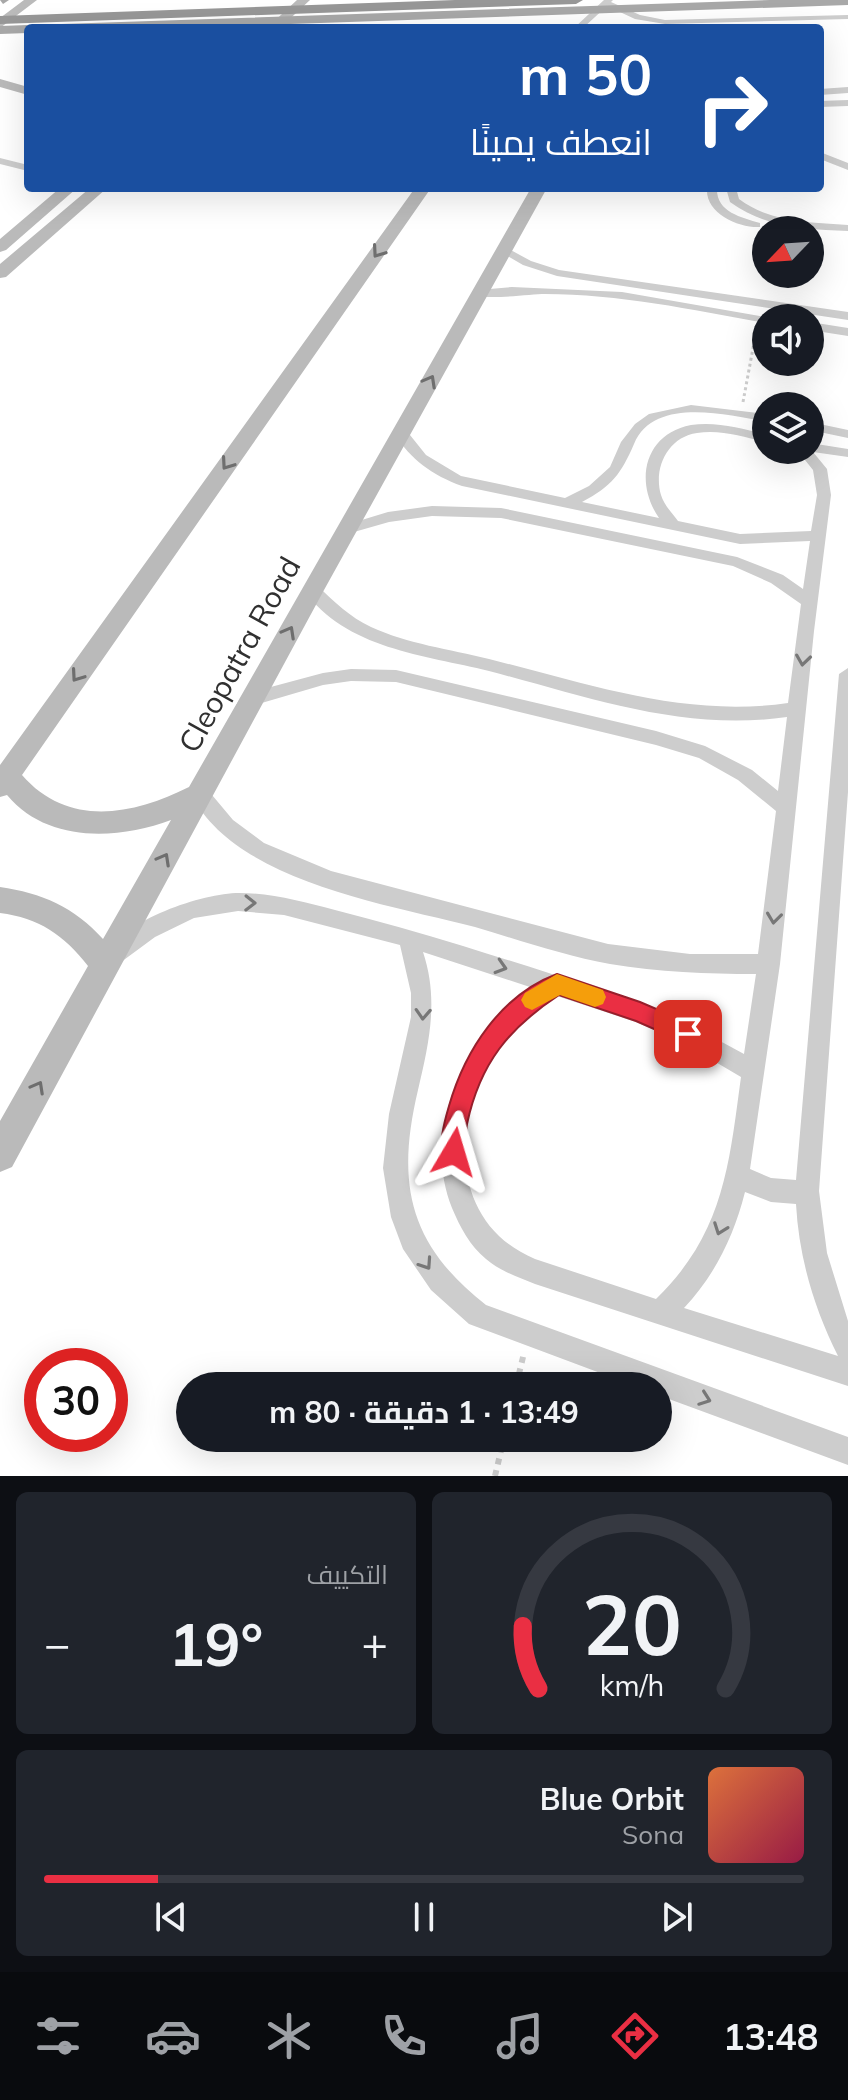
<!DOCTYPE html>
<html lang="ar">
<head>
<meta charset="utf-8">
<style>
  :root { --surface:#171b24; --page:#20242c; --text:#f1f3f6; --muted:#9ea1a6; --line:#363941; --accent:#ea2f43 }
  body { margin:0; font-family:Mulish,Cairo,sans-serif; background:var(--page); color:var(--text); direction:rtl; height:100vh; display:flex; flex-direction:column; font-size:30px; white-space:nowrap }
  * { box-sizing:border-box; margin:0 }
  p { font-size:26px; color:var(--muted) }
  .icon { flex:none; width:44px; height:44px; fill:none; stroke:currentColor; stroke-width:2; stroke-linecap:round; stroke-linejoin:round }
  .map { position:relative; height:1476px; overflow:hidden; direction:ltr }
  .details { display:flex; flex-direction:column; gap:16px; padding:16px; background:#0d0f14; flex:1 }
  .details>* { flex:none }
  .top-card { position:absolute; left:24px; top:24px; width:800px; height:168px; border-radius:8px; box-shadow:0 8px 32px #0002; direction:rtl; background:#1a4fa0; color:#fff; overflow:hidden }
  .needle { width:52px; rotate:245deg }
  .controls { position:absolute; left:752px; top:216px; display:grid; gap:16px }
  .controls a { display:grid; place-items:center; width:72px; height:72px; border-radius:50%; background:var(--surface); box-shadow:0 8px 32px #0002; font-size:40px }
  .speed { position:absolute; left:24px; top:1348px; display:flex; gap:16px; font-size:40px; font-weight:700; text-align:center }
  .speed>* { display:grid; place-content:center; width:104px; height:104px; border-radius:50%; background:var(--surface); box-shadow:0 8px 32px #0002; line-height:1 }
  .speed .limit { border:12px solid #d22; background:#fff; color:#111 }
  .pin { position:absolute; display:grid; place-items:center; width:68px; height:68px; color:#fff; margin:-34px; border-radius:16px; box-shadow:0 4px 12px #0006 }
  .me { position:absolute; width:88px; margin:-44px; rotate:7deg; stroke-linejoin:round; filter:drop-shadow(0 0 6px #0008) }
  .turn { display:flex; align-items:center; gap:28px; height:168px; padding:0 40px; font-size:36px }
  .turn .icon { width:104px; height:104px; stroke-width:2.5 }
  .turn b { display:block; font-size:56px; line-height:68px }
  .big { font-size:60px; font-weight:700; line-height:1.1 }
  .details .widget { flex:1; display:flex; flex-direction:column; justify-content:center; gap:12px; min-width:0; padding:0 28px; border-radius:12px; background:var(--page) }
  .details .dial { align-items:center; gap:0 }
  .dial svg { height:208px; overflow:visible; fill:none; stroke:var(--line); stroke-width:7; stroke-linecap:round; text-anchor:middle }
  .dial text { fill:var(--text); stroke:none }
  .song { display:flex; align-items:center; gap:24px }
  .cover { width:96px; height:96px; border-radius:12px; background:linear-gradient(135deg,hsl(20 70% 55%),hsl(340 70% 35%)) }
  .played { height:8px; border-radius:4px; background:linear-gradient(90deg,var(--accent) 15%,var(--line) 15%) }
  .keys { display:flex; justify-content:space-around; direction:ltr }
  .heat { display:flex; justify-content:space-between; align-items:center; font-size:44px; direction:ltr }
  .details .tiles { flex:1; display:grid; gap:16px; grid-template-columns:1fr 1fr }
  .widget:last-child { grid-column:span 2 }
  .trip { position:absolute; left:176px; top:1372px; width:496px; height:80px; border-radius:40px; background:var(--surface); box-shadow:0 8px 32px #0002; font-weight:700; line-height:80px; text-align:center; direction:rtl }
  .tabs { display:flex; height:128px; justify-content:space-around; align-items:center; background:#090b0e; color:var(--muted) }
  .tabs .icon { width:56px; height:56px }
  .tabs .selected { color:var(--accent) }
  .tabs b { font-size:36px; color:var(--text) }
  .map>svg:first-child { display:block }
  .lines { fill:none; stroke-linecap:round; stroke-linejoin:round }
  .path-far1 { stroke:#cdcdcd; stroke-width:3; stroke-dasharray:3 3; stroke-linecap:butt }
  .path { stroke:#cdcdcd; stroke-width:6; stroke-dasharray:6 6; stroke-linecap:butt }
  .street { fill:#cdcdcd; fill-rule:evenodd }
  .secondary { fill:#bababa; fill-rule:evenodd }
  .primary { fill:#a8a8a8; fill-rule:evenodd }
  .highway { fill:#979797; fill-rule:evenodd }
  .oneway { stroke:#6e6e6e }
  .oneway2 { stroke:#777 }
  .route { fill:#ea2f43; stroke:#981f2c; stroke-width:2 }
  .slow { fill:#f59e0b }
  .labels { text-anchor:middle; stroke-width:8; stroke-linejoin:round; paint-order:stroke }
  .street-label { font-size:30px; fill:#303030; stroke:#fff }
</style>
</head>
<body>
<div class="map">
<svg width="848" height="1476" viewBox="0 0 848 1476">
  <rect width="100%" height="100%" fill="#fff"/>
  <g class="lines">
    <path class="path-far1" d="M743,402L756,332"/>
    <path class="path" d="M516,1386L524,1353
      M495,1476L504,1438"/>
    <path class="street" d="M604,0H613L611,2L640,15L665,20L848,15V19L665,24L635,19L607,6L583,28H574Z
      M848,87V93L820,95V89Z
      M848,100V106L820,107V101Z
      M820,152L848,163V170L820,159Z
      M0,158L28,165V171L0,164Z
      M707,188H717C716,212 741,217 760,223V227C738,228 705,213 707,188Z
      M726,188H736L739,199C771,223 810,222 848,225V231C806,229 765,228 730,202Z
      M505,247L531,261L559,270L848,312V320L557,276L523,265L501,252L499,250Z
      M512,287L622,292L771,318H766V323C693,310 619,294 545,294C529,294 482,301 472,294L478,290Z
      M810,322L848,328V336L810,330Z
      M691,405L766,414V422C728,415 654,396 634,444C621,474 612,486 582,502L659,518C634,482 644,434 691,425C717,421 742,429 766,434V442C744,437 720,429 697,433C668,437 653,468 661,495C664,505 672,513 678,521L740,534L811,531L817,495L813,470L797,450H810V443L848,449V457L813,452L827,469L831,495L814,631L780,964L750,1169L771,1178L796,1180L839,674L848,668V792L819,1191L827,1253L848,1321V1386L535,1284C518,1277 500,1271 486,1259C470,1246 460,1227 452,1208C420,1128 466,1035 533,988L423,952C439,1000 429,1043 418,1090C396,1183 408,1244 486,1305L848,1437V1465L658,1395V1386H635L469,1324L431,1290L403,1249L391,1217L383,1168L389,1114L411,1017V993L400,945L284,915L238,911L194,918L155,937L117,965L110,962L107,955C122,920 203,893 239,893C272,893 303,902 335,910C378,921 421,933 463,946C561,977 653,1003 744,1054L756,974C707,974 659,972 610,964C565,956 519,940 475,927C388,904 235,882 191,794L193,789H207L233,820L264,843L331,871L608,944L690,954H758L776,811L738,780L699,758L656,745L396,682L351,681L323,685L251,706L242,699L245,694L323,673L351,669L396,670L656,731L705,746L752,770L778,791L787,717C683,732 588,697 489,671C425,655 345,649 304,590L312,585L318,586C334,602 350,617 371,627C408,644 449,649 489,659C589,684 684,718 788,703L801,604L771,583L733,566L501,518L432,516L389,522L347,534L339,529L342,526L388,512L432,506L501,508L737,557L783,575L803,589L810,541L740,544L462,486C432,475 411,460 394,433L396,430H406L426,455L461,476L565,498L589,486L610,467L621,442L635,424L649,414ZM557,996L636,1022L680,1041L741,1077C729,1165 724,1233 656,1299L535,1259C446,1222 450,1112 502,1045C517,1025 537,1010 557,996ZM745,1192L771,1202L796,1204C799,1258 814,1308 838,1356L684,1308C715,1275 734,1236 745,1192Z
      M810,422L848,430V438L810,430Z"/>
    <path class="secondary" d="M24,0H37L0,28V18Z
      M297,0H310L280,28H267Z
      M0,79L28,87V95L0,87Z
      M60,188H77L6,250L0,252V239Z
      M90,188H107L6,277L0,278V264Z
      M415,188H431L22,775C68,828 133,815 189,787L531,188H547L324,590L12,1167L0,1172V1121L88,966C64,935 39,918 0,913V887C42,893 74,907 103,939L171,820C117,840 47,843 7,795L0,797V765Z"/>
    <path class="primary" d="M0,0H9L3,4Z
      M770,0H848V5L172,28H55L61,24Z
      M0,26L28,25L34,28H28V33L0,34Z"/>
    <path class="highway" d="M455,0H583L576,4L0,24V16Z"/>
  </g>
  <defs><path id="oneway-chevron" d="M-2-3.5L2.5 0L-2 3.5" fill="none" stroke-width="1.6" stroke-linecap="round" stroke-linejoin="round" transform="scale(2)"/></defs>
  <g class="oneway">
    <use href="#oneway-chevron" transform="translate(378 252) rotate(125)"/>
    <use href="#oneway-chevron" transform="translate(430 381) rotate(-61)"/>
    <use href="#oneway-chevron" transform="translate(227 464) rotate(125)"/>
    <use href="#oneway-chevron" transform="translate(289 632) rotate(-61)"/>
    <use href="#oneway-chevron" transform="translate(77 676) rotate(125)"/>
    <use href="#oneway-chevron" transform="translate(164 859) rotate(-61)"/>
    <use href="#oneway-chevron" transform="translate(38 1087) rotate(-61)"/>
  </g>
  <g class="oneway2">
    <use href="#oneway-chevron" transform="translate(803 660) rotate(98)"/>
    <use href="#oneway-chevron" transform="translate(250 903) rotate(1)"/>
    <use href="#oneway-chevron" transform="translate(774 918) rotate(97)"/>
    <use href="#oneway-chevron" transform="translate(501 967) rotate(17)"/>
    <use href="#oneway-chevron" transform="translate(423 1014) rotate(93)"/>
    <use href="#oneway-chevron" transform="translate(720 1229) rotate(110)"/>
    <use href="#oneway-chevron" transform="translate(426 1264) rotate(56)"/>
    <use href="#oneway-chevron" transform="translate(705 1399) rotate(20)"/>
  </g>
  <path class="route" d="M557,974L640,1002L696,1026L700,1034L696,1041L688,1044L636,1021L559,995C509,1028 480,1063 467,1124C465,1136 467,1149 462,1161L454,1164L445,1161C438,1143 444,1123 449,1106C465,1050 501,995 557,974Z"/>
  <path class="slow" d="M557,974L603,990L606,997L603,1004L595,1007L560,995L532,1010L525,1007L521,1000L525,993Z"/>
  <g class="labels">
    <g class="street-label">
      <text transform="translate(240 655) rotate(-61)" y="10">Cleopatra Road</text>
    </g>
  </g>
</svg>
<div class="controls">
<a><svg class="needle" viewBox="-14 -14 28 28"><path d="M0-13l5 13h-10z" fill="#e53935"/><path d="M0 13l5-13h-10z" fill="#9ea1a6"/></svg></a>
<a><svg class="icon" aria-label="sound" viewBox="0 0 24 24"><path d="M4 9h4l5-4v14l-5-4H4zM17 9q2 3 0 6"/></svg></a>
<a><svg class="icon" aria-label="layers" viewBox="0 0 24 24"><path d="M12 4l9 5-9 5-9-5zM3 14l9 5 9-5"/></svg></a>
</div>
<div class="speed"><div class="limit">30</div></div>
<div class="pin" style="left:688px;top:1034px;background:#d93025"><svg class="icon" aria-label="arrive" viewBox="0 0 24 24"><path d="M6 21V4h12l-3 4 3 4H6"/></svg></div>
<svg class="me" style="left:454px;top:1152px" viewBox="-20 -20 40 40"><path d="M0-17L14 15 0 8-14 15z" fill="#ea2f43" stroke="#fff" stroke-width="4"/></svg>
<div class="trip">13:49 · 1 دقيقة · 80 m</div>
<div class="top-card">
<div class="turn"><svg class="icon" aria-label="right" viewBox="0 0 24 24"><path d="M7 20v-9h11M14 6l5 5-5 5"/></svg><div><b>50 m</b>انعطف يمينًا</div></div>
</div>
</div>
<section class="details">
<div class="tiles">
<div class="widget dial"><svg viewBox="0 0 100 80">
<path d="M14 69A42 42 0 1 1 86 69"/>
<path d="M14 69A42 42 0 0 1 8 45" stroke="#ea2f43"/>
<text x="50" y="56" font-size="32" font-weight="700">20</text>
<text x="50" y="72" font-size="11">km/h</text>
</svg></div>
<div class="widget"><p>التكييف</p>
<div class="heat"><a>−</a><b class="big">19°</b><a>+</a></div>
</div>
<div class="widget">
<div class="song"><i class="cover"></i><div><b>Blue Orbit</b><p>Sona</p></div></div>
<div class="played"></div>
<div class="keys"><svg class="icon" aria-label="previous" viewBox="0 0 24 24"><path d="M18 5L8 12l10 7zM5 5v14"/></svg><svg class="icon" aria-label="pause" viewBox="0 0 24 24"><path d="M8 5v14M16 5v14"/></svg><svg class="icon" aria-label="next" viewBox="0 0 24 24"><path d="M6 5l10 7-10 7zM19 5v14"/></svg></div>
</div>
</div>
</section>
<nav class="tabs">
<b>13:48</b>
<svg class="icon selected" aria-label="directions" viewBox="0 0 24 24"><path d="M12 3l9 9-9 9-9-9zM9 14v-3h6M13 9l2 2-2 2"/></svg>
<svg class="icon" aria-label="music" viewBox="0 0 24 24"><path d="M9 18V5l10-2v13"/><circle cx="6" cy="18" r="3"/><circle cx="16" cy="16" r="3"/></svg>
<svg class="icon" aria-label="phone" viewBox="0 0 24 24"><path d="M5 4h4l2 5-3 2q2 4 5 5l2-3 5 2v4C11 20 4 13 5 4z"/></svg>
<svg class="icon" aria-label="climate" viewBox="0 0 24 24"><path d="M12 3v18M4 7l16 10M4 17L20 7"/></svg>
<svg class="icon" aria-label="car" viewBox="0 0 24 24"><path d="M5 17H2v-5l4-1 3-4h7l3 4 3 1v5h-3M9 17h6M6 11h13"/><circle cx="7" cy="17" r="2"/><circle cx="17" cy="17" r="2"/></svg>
<svg class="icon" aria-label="filters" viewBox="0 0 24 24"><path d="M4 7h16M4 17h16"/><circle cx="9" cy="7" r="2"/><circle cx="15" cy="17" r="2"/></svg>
</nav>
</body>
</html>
